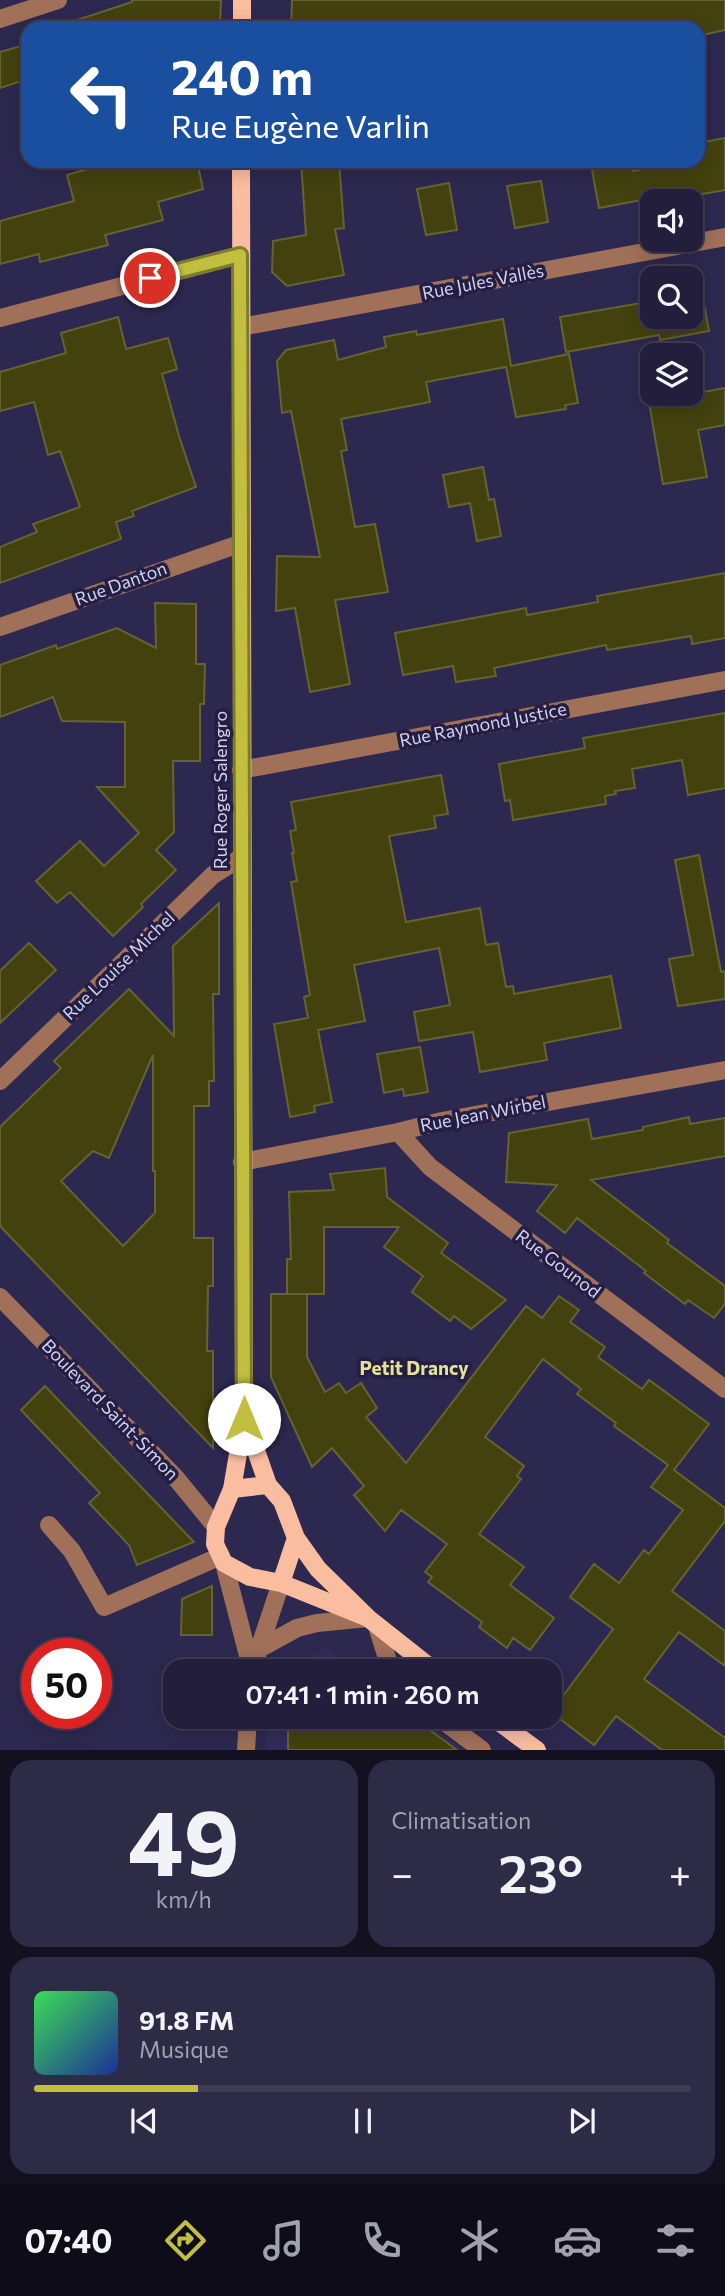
<!DOCTYPE html>
<html lang="fr">
<head>
<meta charset="utf-8">
<style>
  :root { --surface:#221e3b; --page:#2e2b46; --text:#f1f3f6; --muted:#a2a2af; --line:#3f3c55; --accent:#c1be40 }
  body { margin:0; font-family:Commissioner,sans-serif; background:var(--page); color:var(--text); height:100vh; display:flex; flex-direction:column; font-size:26px; white-space:nowrap }
  * { box-sizing:border-box; margin:0 }
  p { font-size:23px; color:var(--muted) }
  .icon { flex:none; width:38px; height:38px; fill:none; stroke:currentColor; stroke-width:2; stroke-linecap:round; stroke-linejoin:round }
  .map { position:relative; height:1750px; overflow:hidden }
  .details { display:flex; flex-direction:column; gap:10px; padding:10px; background:#131020; flex:1 }
  .details>* { flex:none }
  .guide { position:absolute; left:21px; top:21px; width:684px; height:147px; border-radius:21px; box-shadow:0 4px 18px #0003,0 0 0 2px var(--line); background:#1a4fa0; color:#fff; overflow:hidden }
  .tools { position:absolute; left:640px; top:189px; display:grid; gap:14px }
  .tools a { display:grid; place-items:center; width:63px; height:63px; border-radius:14px; background:var(--surface); box-shadow:0 4px 18px #0003,0 0 0 2px var(--line); font-size:35px }
  .speed { position:absolute; left:21px; top:1638px; display:flex; gap:14px; font-size:35px; font-weight:700; text-align:center }
  .speed>* { display:grid; place-content:center; width:91px; height:91px; border-radius:50%; background:var(--surface); box-shadow:0 4px 18px #0003,0 0 0 2px var(--line); line-height:1 }
  .speed .limit { border:10px solid #d22; background:#fff; color:#111 }
  .pin { position:absolute; display:grid; place-items:center; width:60px; height:60px; color:#fff; margin:-30px; border:4px solid #fff; border-radius:50%; box-shadow:0 2px 7px #0007 }
  .me { position:absolute; width:77px; margin:-38px; rotate:0deg; stroke-linejoin:round; filter:drop-shadow(0 0 5px #0008) }
  .turn { display:flex; align-items:center; gap:24px; height:147px; padding:0 35px; font-size:32px }
  .turn .icon { width:91px; height:91px; stroke-width:2.5 }
  .turn b { display:block; font-size:49px; line-height:60px }
  .big { font-size:52px; font-weight:600; line-height:1.1 }
  .details .widget { flex:1; display:flex; flex-direction:column; justify-content:center; gap:10px; min-width:0; padding:0 24px; border-radius:21px; background:var(--page) }
  .details .dial { align-items:center; gap:0 }
  .dial b { font-size:91px; line-height:1 }
  .song { display:flex; align-items:center; gap:21px }
  .cover { width:84px; height:84px; border-radius:10px; background:linear-gradient(135deg,hsl(130 70% 55%),hsl(230 70% 35%)) }
  .played { height:7px; border-radius:4px; background:linear-gradient(90deg,var(--accent) 25%,var(--line) 25%) }
  .keys { display:flex; justify-content:space-around; direction:ltr }
  .heat { display:flex; justify-content:space-between; align-items:center; font-size:38px; direction:ltr }
  .details .tiles { flex:1; display:grid; gap:10px; grid-template-columns:1fr 1fr }
  .widget:last-child { grid-column:span 2 }
  .trip { position:absolute; left:163px; top:1659px; width:399px; height:70px; border-radius:21px; background:var(--surface); box-shadow:0 4px 18px #0003,0 0 0 2px var(--line); font-weight:600; line-height:70px; text-align:center }
  .tab-bar { display:flex; height:112px; justify-content:space-around; align-items:center; background:#0e0c18; color:var(--muted) }
  .tab-bar .icon { width:49px; height:49px }
  .tab-bar .current { color:var(--accent) }
  .tab-bar b { font-size:32px; color:var(--text) }
  .map>svg:first-child { display:block }
  .built { fill:#332c5b }
  .building { fill:#43420e; stroke:#646331; stroke-width:2; fill-rule:evenodd }
  .lines { fill:none; stroke-linecap:round; stroke-linejoin:round }
  .minor { stroke:#a17058; stroke-width:18 }
  .major { stroke:#fabd9f; stroke-width:18 }
  .route-casing { stroke:#7d7c2a; stroke-width:18 }
  .route { stroke:#c1be40; stroke-width:12 }
  .labels { text-anchor:middle; stroke-width:7; stroke-linejoin:round; paint-order:stroke }
  .street-label { font-size:18px; fill:#d3d2ec; stroke:#241e44 }
  .neighbourhood-label { font-size:19px; font-weight:bold; fill:#e4e394; stroke:#241e44 }
</style>
</head>
<body>
<div class="map">
<svg width="725" height="1750" viewBox="0 0 725 1750">
  <rect width="100%" height="100%" fill="#2d284f"/>
  <path class="built" d="M327,1648L358,1671H284Z
    M267,1717H420L464,1750H267Z"/>
  <path class="building" d="M132,0H221L220,25L151,24L152,28H69L68,23L132,2Z
    M292,0H725V30L698,36V28H291Z
    M28,44V79L0,88V52Z
    M725,138V190L663,201H636L599,208L592,170L631,162L633,171L683,161H698V143Z
    M93,161H197L203,189L158,202L163,220L105,235L108,245L40,262L39,254L0,264V221L74,201L67,175L95,167Z
    M301,161H339L344,228L335,229L344,275L287,286L272,272L273,241L306,235Z
    M541,181L548,222L515,228L507,186Z
    M449,183L457,230L426,235L417,189Z
    M700,283L709,331L660,340L659,335L566,352L560,317L653,301V317H691V285Z
    M118,317L126,349L168,338L177,369L162,374L179,436L196,487L132,511L134,516L116,522L121,539L0,583V547L37,532L33,524L80,507L60,451L48,455L34,402L0,411V372L66,353L61,333Z
    M503,319L511,366L569,354L578,403L565,405L566,409L516,417L506,367L426,382L430,402L341,419L347,450L341,451L355,527L375,524L388,592L335,600L350,684L310,692L295,608L276,611L277,556L320,557L291,411L282,413L277,361L286,350L334,340L338,360L386,347L384,337L416,331L417,335Z
    M725,388V425L698,430L707,477L663,484L649,402Z
    M483,467L489,500L494,499L501,536L477,541L470,503L449,507L443,475Z
    M725,573V638L692,644L691,636L607,650L606,645L494,668L496,676L456,682L453,666L403,675L395,633L526,608L527,615L598,602L597,596Z
    M155,603L196,604V664H205L204,704H200V761H173L174,832L156,850L176,870L141,904L143,907L113,936L70,892L57,903L36,881L80,841L104,866L139,833L97,787H125V722L62,721L53,697L0,717V665L56,645L57,649L117,628L156,648Z
    M725,713V788L688,795L682,760L632,769L635,788L615,791L616,794L605,796L606,804L513,820L510,800L505,801L499,764L585,748L583,738Z
    M441,775L448,814L434,816L436,828L389,836L406,922L480,908L486,945L498,943L506,987L513,986L514,994L611,976L621,1028L544,1043L547,1060L480,1072L473,1032L419,1041L414,1012L450,1005L439,948L354,965L365,1021L318,1030L332,1102L314,1106L315,1112L290,1117L274,1024L308,1018L304,997L310,995L291,882L297,881L292,853H294L290,831L296,830L291,802Z
    M699,855L721,972L725,971V999L678,1006L669,959L693,955L675,860Z
    M219,903V994H213L214,1081H209V1106H194V1238H213V1286H208L207,1351H213V1448L0,1226V1127L61,1068L54,1061L129,989L174,1036L173,946ZM153,1055V1171H155V1213L123,1246L61,1181L93,1151L109,1158Z
    M29,943L56,970L0,1023V971Z
    M420,1047L428,1092L404,1096L403,1089L384,1093L377,1054Z
    M689,1117L690,1124L725,1118V1156L591,1180L669,1240L667,1243L725,1286V1304L714,1318L688,1300L685,1304L644,1273L646,1271L577,1218L565,1233L537,1211L557,1185L506,1182L509,1133L588,1119L592,1139L643,1130V1127Z
    M385,1168L387,1197L448,1243L441,1253L506,1300L471,1329L454,1316L450,1321L412,1292L423,1276L384,1247L399,1227H324V1294H287V1259H291L289,1192L334,1190L330,1174Z
    M271,1294H307V1357L325,1392L339,1383L346,1393L361,1383L377,1408L366,1417L406,1463L526,1306L542,1318L559,1296L579,1310L570,1322L605,1347L598,1357L642,1389L649,1380L709,1424L674,1470L725,1508V1521L672,1591L725,1631V1666L679,1632L644,1679L725,1738V1750H662L616,1716L594,1745L551,1712L613,1629L570,1597L594,1564L619,1583L644,1550L649,1554L683,1510L651,1487L668,1465L614,1426L616,1423L577,1394L581,1389L543,1359L485,1437L524,1466L517,1476L521,1479L479,1534L524,1567L510,1585L554,1618L530,1650L513,1638L507,1648L479,1627L482,1622L428,1582L432,1577L425,1572L447,1544L401,1510L385,1531L354,1495L364,1486L332,1448L312,1467L271,1377Z
    M45,1386L125,1470L194,1542L137,1565L129,1545L89,1503L100,1493L21,1410Z
    M212,1586V1635H181L182,1599Z
    M288,1717H412L457,1750H288Z"/>
  <g class="lines">
    <path class="minor" d="M0,19L58,0
      M0,318L240,255
      M241,327L725,237
      M0,627L242,543
      M241,770L725,680
      M0,1081L213,875L242,857
      M398,1132L430,1167L725,1389
      M242,1162L398,1132L442,1121L725,1070
      M0,1297L175,1477L216,1527
      M49,1525L72,1551L104,1607L221,1556
      M224,1563L252,1671
      M377,1626L391,1671
      M259,1649L297,1628L317,1623L368,1618
      M257,1655L281,1583
      M438,1717L482,1750
      M246,1750L248,1717"/>
    <path class="major" d="M242,28V0
      M241,161L244,1419L232,1489L216,1527L215,1544L224,1563L250,1577L281,1583L368,1618
      M246,1422L268,1485L282,1501L296,1538L281,1583
      M232,1489L268,1485
      M296,1538L318,1569L368,1618L435,1671
      M492,1717L537,1750"/>
  </g>
  <g class="lines">
    <defs>
      <path id="route" d="M150,278L240,255L244,1419"/>
    </defs>
    <use href="#route" class="route-casing"/>
    <use href="#route" class="route"/>
  </g>
  <g class="labels">
    <g class="street-label">
      <text transform="translate(483 282) rotate(-11)" y="6">Rue Jules Vallès</text>
      <text transform="translate(121 584) rotate(-20)" y="6">Rue Danton</text>
      <text transform="translate(483 725) rotate(-11)" y="6">Rue Raymond Justice</text>
      <text transform="translate(221 790) rotate(-90)" y="6">Rue Roger Salengro</text>
      <text transform="translate(119 966) rotate(-44)" y="6">Rue Louise Michel</text>
      <text transform="translate(483 1114) rotate(-11)" y="6">Rue Jean Wirbel</text>
      <text transform="translate(558 1264) rotate(37)" y="6">Rue Gounod</text>
      <text transform="translate(110 1410) rotate(46)" y="6">Boulevard Saint-Simon</text>
    </g>
    <g class="neighbourhood-label">
      <text x="414" y="1375">Petit Drancy</text>
    </g>
  </g>
</svg>
<div class="tools">
<a><svg class="icon" aria-label="sound" viewBox="0 0 24 24"><path d="M4 9h4l5-4v14l-5-4H4zM17 9q2 3 0 6"/></svg></a>
<a><svg class="icon" aria-label="search" viewBox="0 0 24 24"><circle cx="10" cy="10" r="6"/><path d="M15 15l6 6"/></svg></a>
<a><svg class="icon" aria-label="layers" viewBox="0 0 24 24"><path d="M12 4l9 5-9 5-9-5zM3 14l9 5 9-5"/></svg></a>
</div>
<div class="speed"><div class="limit">50</div></div>
<div class="pin" style="left:150px;top:278px;background:#d93025"><svg class="icon" aria-label="arrive" viewBox="0 0 24 24"><path d="M6 21V4h12l-3 4 3 4H6"/></svg></div>
<svg class="me" style="left:244px;top:1419px" viewBox="-20 -20 40 40"><circle r="19" fill="#fff"/><path d="M0-13L10 11 0 6-10 11z" fill="#c1be40"/></svg>
<div class="trip">07:41 · 1 min · 260 m</div>
<div class="guide">
<div class="turn"><svg class="icon" aria-label="left" viewBox="0 0 24 24"><path d="M17 20v-9H6M10 6l-5 5 5 5"/></svg><div><b>240 m</b>Rue Eugène Varlin</div></div>
</div>
</div>
<section class="details">
<div class="tiles">
<div class="widget dial"><b>49</b><p>km/h</p></div>
<div class="widget"><p>Climatisation</p>
<div class="heat"><a>−</a><b class="big">23°</b><a>+</a></div>
</div>
<div class="widget">
<div class="song"><i class="cover"></i><div><b>91.8 FM</b><p>Musique</p></div></div>
<div class="played"></div>
<div class="keys"><svg class="icon" aria-label="previous" viewBox="0 0 24 24"><path d="M18 5L8 12l10 7zM5 5v14"/></svg><svg class="icon" aria-label="pause" viewBox="0 0 24 24"><path d="M8 5v14M16 5v14"/></svg><svg class="icon" aria-label="next" viewBox="0 0 24 24"><path d="M6 5l10 7-10 7zM19 5v14"/></svg></div>
</div>
</div>
</section>
<nav class="tab-bar">
<b>07:40</b>
<svg class="icon current" aria-label="directions" viewBox="0 0 24 24"><path d="M12 3l9 9-9 9-9-9zM9 14v-3h6M13 9l2 2-2 2"/></svg>
<svg class="icon" aria-label="music" viewBox="0 0 24 24"><path d="M9 18V5l10-2v13"/><circle cx="6" cy="18" r="3"/><circle cx="16" cy="16" r="3"/></svg>
<svg class="icon" aria-label="phone" viewBox="0 0 24 24"><path d="M5 4h4l2 5-3 2q2 4 5 5l2-3 5 2v4C11 20 4 13 5 4z"/></svg>
<svg class="icon" aria-label="climate" viewBox="0 0 24 24"><path d="M12 3v18M4 7l16 10M4 17L20 7"/></svg>
<svg class="icon" aria-label="car" viewBox="0 0 24 24"><path d="M5 17H2v-5l4-1 3-4h7l3 4 3 1v5h-3M9 17h6M6 11h13"/><circle cx="7" cy="17" r="2"/><circle cx="17" cy="17" r="2"/></svg>
<svg class="icon" aria-label="filters" viewBox="0 0 24 24"><path d="M4 7h16M4 17h16"/><circle cx="9" cy="7" r="2"/><circle cx="15" cy="17" r="2"/></svg>
</nav>
</body>
</html>
